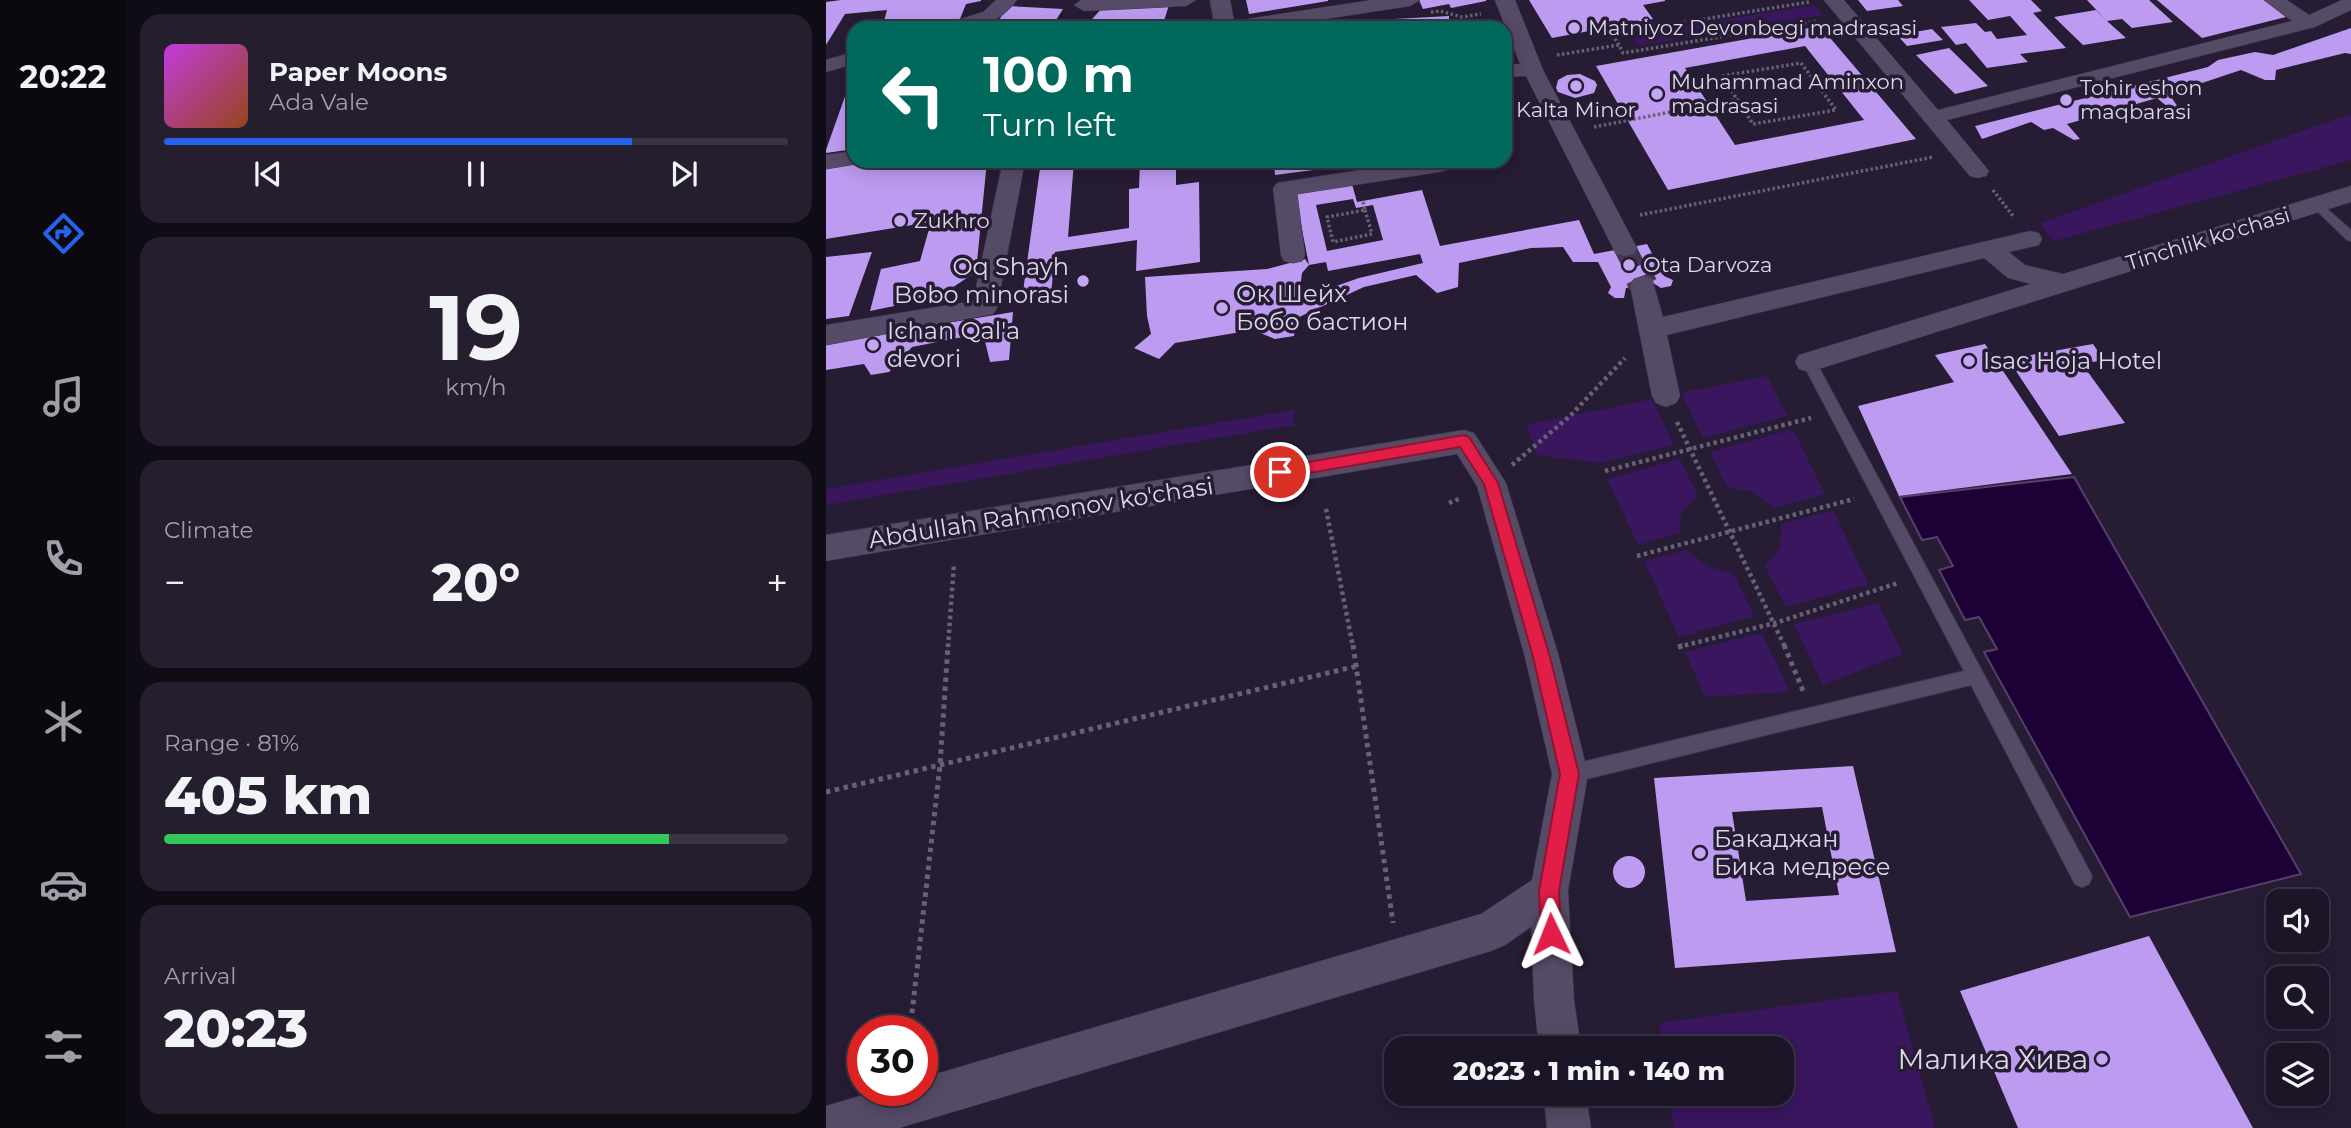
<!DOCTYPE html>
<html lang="en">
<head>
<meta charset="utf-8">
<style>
  :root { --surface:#1c1527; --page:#251e2f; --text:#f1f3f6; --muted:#a09fa7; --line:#3a3444; --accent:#2563eb }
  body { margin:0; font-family:Montserrat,sans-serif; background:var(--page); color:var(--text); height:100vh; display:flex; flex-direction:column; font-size:26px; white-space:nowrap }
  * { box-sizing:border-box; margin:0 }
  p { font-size:23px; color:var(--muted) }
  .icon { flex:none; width:38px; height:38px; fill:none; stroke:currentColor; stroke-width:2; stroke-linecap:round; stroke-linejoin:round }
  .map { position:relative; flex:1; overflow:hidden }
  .panel { display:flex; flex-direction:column; gap:14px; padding:14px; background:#0f0c15; width:700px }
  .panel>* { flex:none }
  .top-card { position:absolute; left:21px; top:21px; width:665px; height:147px; border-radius:21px; box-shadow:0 4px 18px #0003,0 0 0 2px var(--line); background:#00695c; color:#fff; overflow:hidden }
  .buttons { position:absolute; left:1440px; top:889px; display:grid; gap:14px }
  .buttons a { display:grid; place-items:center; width:63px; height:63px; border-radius:14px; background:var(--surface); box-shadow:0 4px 18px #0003,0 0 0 2px var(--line); font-size:35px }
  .speed { position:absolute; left:21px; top:1015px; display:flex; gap:14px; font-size:35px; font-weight:700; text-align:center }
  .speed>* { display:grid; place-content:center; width:91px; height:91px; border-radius:50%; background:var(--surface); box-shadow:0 4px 18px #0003,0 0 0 2px var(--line); line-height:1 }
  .speed .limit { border:10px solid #d22; background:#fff; color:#111 }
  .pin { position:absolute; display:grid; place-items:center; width:60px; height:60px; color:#fff; margin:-30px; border:4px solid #fff; border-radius:50%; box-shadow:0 2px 7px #0007 }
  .me { position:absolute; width:77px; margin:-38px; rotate:358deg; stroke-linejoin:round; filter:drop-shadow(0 0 5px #0008) }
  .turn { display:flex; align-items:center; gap:24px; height:147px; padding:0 21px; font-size:32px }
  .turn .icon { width:91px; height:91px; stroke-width:2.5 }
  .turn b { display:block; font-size:49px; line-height:60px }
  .big { font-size:52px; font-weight:800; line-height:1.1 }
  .panel .widget { flex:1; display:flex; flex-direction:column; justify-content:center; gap:10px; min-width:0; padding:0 24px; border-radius:21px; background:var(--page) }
  .panel .dial { align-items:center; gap:0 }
  .dial b { font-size:91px; line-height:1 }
  .song { display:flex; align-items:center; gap:21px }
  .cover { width:84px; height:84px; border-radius:10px; background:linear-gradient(135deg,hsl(290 70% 55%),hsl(20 70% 35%)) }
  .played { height:7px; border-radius:4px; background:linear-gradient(90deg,var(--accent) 75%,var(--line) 75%) }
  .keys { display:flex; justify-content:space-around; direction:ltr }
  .heat { display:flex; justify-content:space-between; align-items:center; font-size:38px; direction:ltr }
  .charge { height:10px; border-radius:5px; background:linear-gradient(90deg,#34c759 81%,var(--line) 0) }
  .trip { position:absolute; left:558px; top:1036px; width:410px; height:70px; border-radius:21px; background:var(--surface); box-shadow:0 4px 18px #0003,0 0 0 2px var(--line); font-weight:800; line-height:70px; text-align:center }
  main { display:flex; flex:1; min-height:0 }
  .dock { display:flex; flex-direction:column; width:126px; justify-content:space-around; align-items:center; background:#0b0810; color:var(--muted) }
  .dock .icon { width:49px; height:49px }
  .dock .current { color:var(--accent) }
  .dock b { font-size:32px; color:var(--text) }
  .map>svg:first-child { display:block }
  .green { fill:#3a165f }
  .water { fill:#1c0036; stroke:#56406b; stroke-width:2 }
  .building { fill:#bd9bf0; fill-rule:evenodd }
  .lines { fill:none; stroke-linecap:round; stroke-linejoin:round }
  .street-tunnel-far1 { stroke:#41384f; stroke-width:22; stroke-dasharray:22 11; stroke-linecap:butt }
  .street-tunnel { stroke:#41384f; stroke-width:29; stroke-dasharray:29 15; stroke-linecap:butt }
  .lane-casing { stroke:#40384c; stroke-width:2 }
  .street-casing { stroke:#40384c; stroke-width:1 }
  .path-far2 { stroke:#686075; stroke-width:3.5; stroke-dasharray:2.5 2.5; stroke-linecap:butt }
  .path-far1 { stroke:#686075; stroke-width:4.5; stroke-dasharray:3.5 3.5; stroke-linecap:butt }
  .path { stroke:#686075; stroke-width:5; stroke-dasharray:4.5 4.5; stroke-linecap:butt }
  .lane { fill:#564b67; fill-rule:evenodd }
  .street { fill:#564b67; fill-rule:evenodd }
  .route { fill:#e11d48; stroke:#92132f; stroke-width:2 }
  .poi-dot { fill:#c3a7f2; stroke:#261c34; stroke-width:2.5 }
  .labels { text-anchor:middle; stroke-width:7; stroke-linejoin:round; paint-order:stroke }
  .far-poi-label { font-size:21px; fill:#ddd7e8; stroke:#261c34; text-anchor:start }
  .far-street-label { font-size:21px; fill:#ddd7e8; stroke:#261c34 }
  .poi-label { font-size:24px; fill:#ddd7e8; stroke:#261c34; text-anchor:start }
  .street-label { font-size:24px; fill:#ddd7e8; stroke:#261c34 }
  .near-poi-label { font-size:28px; fill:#ddd7e8; stroke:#261c34; text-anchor:end }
</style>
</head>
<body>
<main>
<nav class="dock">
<b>20:22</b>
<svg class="icon current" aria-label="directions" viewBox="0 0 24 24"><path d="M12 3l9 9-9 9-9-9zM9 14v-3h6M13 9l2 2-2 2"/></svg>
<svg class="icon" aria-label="music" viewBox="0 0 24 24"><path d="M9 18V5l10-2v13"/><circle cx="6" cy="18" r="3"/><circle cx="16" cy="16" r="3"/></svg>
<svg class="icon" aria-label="phone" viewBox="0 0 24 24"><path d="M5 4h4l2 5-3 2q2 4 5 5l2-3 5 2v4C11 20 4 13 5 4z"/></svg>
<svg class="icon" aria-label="climate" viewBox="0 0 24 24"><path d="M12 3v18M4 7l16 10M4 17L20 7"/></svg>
<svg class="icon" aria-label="car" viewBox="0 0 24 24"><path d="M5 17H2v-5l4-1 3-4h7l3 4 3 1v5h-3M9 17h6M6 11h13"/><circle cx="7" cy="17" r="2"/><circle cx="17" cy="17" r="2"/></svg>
<svg class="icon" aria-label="filters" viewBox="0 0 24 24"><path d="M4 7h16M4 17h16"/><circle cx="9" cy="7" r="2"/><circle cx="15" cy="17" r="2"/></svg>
</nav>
<section class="panel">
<div class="widget">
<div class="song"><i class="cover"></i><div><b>Paper Moons</b><p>Ada Vale</p></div></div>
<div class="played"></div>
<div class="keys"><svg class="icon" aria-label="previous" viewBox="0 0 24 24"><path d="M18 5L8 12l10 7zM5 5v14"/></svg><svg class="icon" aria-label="pause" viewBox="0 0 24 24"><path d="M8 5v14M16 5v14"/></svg><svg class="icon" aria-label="next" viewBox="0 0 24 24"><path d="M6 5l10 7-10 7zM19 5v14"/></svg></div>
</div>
<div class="widget dial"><b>19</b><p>km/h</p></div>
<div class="widget"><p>Climate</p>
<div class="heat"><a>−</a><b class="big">20°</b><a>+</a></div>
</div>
<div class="widget"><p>Range · 81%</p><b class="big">405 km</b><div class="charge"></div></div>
<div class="widget"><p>Arrival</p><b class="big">20:23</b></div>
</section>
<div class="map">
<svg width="1525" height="1128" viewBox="0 0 1525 1128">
  <rect width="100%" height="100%" fill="#261c34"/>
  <path class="green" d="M988,5L997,15L811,46L805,35Z
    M1525,114V160L1228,241L1214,223Z
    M941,376L961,416L877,438L855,393Z
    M826,399L848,445L774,463L711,455L700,425Z
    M468,410V425L0,505V489Z
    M967,429L999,494L947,508L927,492L901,487L884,452Z
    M854,459L872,496L855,513L854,533L812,545L781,479Z
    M1007,510L1043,584L960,607L939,566L954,547L955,524Z
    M861,550L882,566L908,574L928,616L853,637L818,561Z
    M1052,603L1077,654L997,685L968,624Z
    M936,633L964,692L879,697L859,652Z
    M1071,991L1109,1128H848L843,1094H956V1048H837L833,1023Z"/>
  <path class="water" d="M1248,477L1475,874L1304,917L1158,652L1171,649L1153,617L1139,620L1113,570L1127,566L1111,537L1096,540L1074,497Z"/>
  <path class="building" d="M15,0H155V1L140,4L132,24L116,28H67L69,21H58L61,10L19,14L0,45V2Z
    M420,0H502V1L423,14Z
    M593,0H660V1L625,8L623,4L597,9Z
    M703,0H839V1L817,5L827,19L726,38Z
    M1032,0H1072L1077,6L1041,11Z
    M1143,0H1205L1216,11L1207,13L1240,48L1194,54L1202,62L1161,68L1140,43L1130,45L1115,27L1150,23L1159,32L1165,31L1171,39L1201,35L1184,16L1162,20Z
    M1261,0H1323L1347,22L1306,28L1296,19L1281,21L1300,38L1257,45L1228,17L1270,10L1279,19Z
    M1331,0H1439L1460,17L1376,38Z
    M343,5L338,21L375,19L374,28H258L277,7Z
    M183,6L237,9L225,28H167Z
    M623,16V28H568V19Z
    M994,26L1090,139L842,190L770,66ZM979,46L1038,120L909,145L859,68Z
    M1525,28V54L1519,53L1450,70L1449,80H1439L1415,70L1343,94L1352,107L1343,108L1331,98L1241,124L1254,139L1248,140L1227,128L1218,130L1205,122L1156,139L1149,126L1382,67L1392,60L1429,52L1447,55Z
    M1106,29L1117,40L1081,46L1071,35Z
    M1123,48L1162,86L1129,94L1090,55Z
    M28,71V149L0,153V150Z
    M754,74L769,81L771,85L768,93L749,98L732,92L730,88L732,80L741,75Z
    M53,161H161L150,272L112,297L44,311L55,269L94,261L105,222L0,239V168Z
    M215,161H248L242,237L303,228V189L313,188L314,161H364V164L350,166V185L373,182L374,262L310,271L311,240L229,252L225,295L196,299Z
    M448,161H494L495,169L449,175Z
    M526,184L531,202L596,190L614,246L753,220L768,254L821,244L838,276L847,280L845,286L835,288L827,283L800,288L798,298H789L782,293L785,287L772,262H747L737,247L705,248L633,263L632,287L611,293L590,275L538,287L471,318L468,336L449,339L427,330L349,343L333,359L308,348L325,334L321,316L319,277L441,269L479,259L483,265L469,194ZM527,199L530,208L547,205L557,240L501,251L490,205ZM594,254L597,263L533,278L473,299L476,273L483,265L500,262L502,271Z
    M46,252L23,316L0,319V257Z
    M187,312L183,360L164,362L157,333L86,347L63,372L45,375L38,364L0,370V343Z
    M1159,344L1246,474L1073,496L1032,406L1128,382L1109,355Z
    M1267,344L1278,360L1256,364L1299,423L1233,436L1182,359Z
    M1027,766L1070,952L849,968L828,778ZM996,807L1013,895L920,901L906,812Z
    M787 872a16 16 0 1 1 32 0a16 16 0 1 1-32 0Z
    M1323,936L1427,1128H1192L1134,991Z"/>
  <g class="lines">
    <path class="street-tunnel-far1" d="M799,248L815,280"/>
    <path class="street-tunnel" d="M814,278L817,285"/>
    <defs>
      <path id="lane" d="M1491,200L1525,230V241L1521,240L1487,207V201Z
        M983,357L990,362L1263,870L1266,877L1263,884L1256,887L1249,884L1145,685L744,783L738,780L735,774L738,768L744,765L1138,671L976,362Z"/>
      <path id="street" d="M170,0H191C171,27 146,28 115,28L118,24L157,12Z
        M370,0L360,6L258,11L248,5L255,0Z
        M384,0H404L408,21L546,0H594L584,6L441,28H389Z
        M669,0H689L717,70L811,248L808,254L799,256L790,254L787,248L700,76L679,77V65L694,64Z
        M998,0H1018L1112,110L1466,21L1438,0H1461L1483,15L1516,0H1525V10L1489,27L1121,120L1163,171L1160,176L1152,178L1144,176Z
        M28,52V64L0,72V60Z
        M28,151V161H37L36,163L0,169V155Z
        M177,161H199L171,308L167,314L0,345V325L147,301Z
        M592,161H623L624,165L621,170L613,172L471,194L479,255L476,261L467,263L458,261L455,255L447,188L451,183Z
        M1525,186V202L983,372L973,369L969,362L973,355L1205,284L1182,278L1158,258L841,335L854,396L850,403L840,407L830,403L826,396L804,285L808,279L817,276L826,279L837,317L1204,231L1213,233L1216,239L1213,245L1183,252L1199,265L1237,274Z
        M638,430L648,433L680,483L733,657L762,774L742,891L748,1000L755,1048H713L708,1000L705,927L679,945L665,951L73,1128H0V1106L54,1090H96V1078L655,914L706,880L726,774L699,657L651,486L631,454L0,561V535Z
        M718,1094H760L765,1128H721Z"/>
    </defs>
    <use href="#lane" class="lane-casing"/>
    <use href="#street" class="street-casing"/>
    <path class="path-far2" d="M605,12L614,11L636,17L655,14
      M793,45L786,34L983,2
      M731,55L793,45L797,53L991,21
      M975,63L1010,110L927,124L896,76Z
      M768,127L911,99
      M1167,190L1187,216
      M537,202L539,210
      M539,210L546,234L507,242L501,217Z
      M814,215L1107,157"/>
    <path class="path-far1" d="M851,422L959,647
      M686,465L744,416L799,358
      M779,471L985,418
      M623,503L635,498
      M500,509L527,647
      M811,556L1028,499
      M122,647L128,564
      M852,647L949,623L1072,583"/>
    <path class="path" d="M527,645L567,923
      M958,645L978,693
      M852,647L859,645
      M0,792L531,666
      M84,1031L114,765L122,645"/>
    <use href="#lane" class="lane"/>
    <use href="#street" class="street"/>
  </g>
  <path class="route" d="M638,435L643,437L672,483L724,657L753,774L733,891L735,934L732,941L725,944L718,941L715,934L713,891L734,774L707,657L658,484L634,447L454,478L447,472L454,467Z"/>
  <g class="poi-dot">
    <circle cx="748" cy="28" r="7"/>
    <circle cx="750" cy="86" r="7"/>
    <circle cx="831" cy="94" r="7"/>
    <circle cx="1240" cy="100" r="7"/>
    <circle cx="74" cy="221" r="7"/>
    <circle cx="803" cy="265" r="7"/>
    <circle cx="257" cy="281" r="7"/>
    <circle cx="396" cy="308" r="7"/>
    <circle cx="47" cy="345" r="7"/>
    <circle cx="1143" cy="361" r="7"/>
    <circle cx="874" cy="853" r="7"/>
    <circle cx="1276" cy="1059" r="7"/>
  </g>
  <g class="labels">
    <g class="far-poi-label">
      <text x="762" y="35">Matniyoz Devonbegi madrasasi</text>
      <text x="845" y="89">Muhammad Aminxon<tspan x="845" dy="24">madrasasi</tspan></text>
      <text x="1254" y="95">Tohir eshon<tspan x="1254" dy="24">maqbarasi</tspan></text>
      <text x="750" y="117" text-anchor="middle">Kalta Minor</text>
      <text x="88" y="228">Zukhro</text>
      <text x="817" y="272">Ota Darvoza</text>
    </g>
    <g class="far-street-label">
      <text transform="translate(1382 239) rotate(-17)" y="7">Tinchlik ko'chasi</text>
    </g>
    <g class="poi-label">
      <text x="243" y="275" text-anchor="end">Oq Shayh<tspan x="243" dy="28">Bobo minorasi</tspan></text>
      <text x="410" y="302">Ок Шейх<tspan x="410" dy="28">Бобо бастион</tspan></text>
      <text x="61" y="339">Ichan Qal'a<tspan x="61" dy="28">devori</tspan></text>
      <text x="1157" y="369">Isac Hoja Hotel</text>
      <text x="888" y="847">Бакаджан<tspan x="888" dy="28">Бика медресе</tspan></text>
    </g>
    <g class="street-label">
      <text transform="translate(215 513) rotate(-9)" y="8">Abdullah Rahmonov ko'chasi</text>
    </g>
    <g class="near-poi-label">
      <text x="1262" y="1069">Малика Хива</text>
    </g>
  </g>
</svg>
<div class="buttons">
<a><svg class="icon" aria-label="sound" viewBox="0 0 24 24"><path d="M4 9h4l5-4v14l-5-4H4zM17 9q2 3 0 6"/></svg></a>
<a><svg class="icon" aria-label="search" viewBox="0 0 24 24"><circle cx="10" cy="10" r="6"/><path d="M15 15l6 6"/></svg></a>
<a><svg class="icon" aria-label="layers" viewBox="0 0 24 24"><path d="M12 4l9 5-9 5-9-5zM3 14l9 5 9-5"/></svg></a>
</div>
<div class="speed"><div class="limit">30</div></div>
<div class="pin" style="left:454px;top:472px;background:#d93025"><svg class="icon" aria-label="arrive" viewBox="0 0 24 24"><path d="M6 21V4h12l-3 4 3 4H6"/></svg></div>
<svg class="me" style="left:725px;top:934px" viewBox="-20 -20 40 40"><path d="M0-17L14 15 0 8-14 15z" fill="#e11d48" stroke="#fff" stroke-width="4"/></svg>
<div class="trip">20:23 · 1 min · 140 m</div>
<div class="top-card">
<div class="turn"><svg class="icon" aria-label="left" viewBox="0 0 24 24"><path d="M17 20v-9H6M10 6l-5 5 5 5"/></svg><div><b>100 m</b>Turn left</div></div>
</div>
</div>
</main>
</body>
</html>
